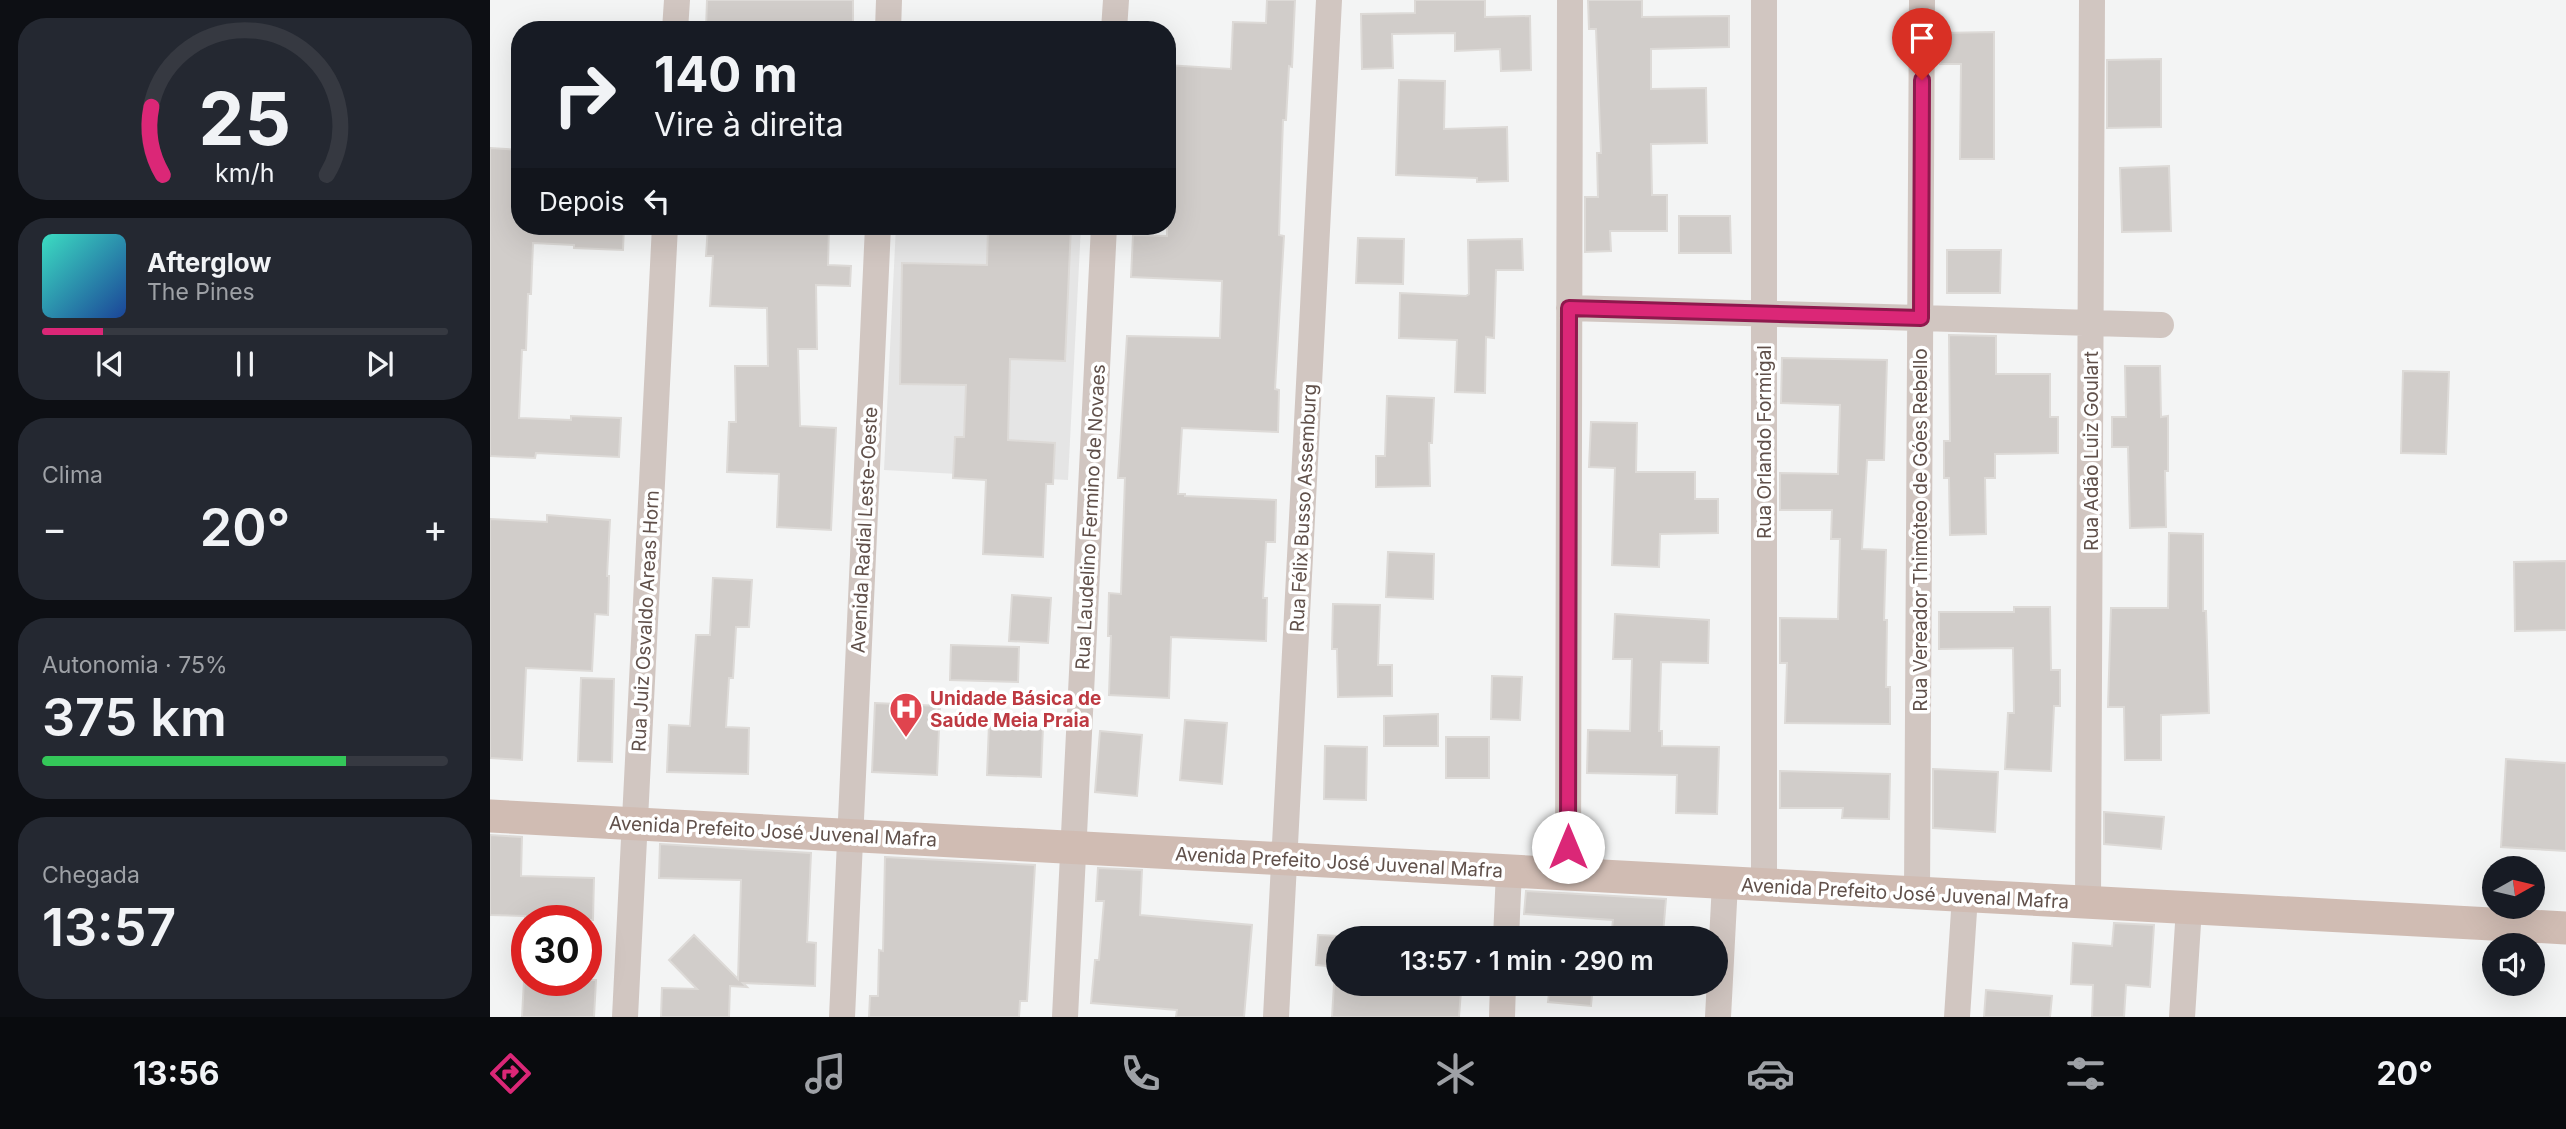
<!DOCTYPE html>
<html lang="pt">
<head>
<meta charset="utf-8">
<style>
  :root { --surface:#171b24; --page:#242831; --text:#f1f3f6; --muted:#9ea1a6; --line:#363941; --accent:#db2777 }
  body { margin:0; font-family:Inter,sans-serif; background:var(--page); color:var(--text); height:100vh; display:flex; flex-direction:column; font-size:26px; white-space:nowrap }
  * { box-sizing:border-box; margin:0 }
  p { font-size:23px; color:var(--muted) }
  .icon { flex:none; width:38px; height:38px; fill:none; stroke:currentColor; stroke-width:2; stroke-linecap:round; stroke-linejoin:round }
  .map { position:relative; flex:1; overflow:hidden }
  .drawer { display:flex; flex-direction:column; gap:18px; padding:18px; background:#0d0f14; width:490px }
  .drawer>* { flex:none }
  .top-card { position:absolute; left:21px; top:21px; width:665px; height:214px; border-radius:28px; box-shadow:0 7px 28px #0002; background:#171b24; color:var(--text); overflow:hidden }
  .needle { width:46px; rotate:82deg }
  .buttons { position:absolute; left:1992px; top:856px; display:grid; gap:14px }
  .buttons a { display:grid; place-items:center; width:63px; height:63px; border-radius:50%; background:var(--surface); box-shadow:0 7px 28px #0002; font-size:35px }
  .speed { position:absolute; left:21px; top:905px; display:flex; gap:14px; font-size:35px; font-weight:700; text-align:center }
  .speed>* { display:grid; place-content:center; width:91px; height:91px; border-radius:50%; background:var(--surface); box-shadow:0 7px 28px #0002; line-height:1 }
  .speed .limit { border:10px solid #d22; background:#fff; color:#111 }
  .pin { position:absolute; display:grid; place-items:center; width:60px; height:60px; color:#fff; margin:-72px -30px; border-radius:50% 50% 50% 0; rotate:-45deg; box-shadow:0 0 7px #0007 }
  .pin .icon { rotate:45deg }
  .me { position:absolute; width:77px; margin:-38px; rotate:0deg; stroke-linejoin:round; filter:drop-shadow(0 0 5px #0008) }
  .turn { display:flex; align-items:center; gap:24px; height:147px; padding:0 28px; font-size:32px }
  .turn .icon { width:91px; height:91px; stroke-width:2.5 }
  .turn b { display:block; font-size:49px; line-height:60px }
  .then { display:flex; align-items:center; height:66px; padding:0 28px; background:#0003; gap:14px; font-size:26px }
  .big { font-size:52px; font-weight:600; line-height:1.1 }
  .drawer .card { flex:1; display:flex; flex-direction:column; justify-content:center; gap:10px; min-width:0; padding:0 24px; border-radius:28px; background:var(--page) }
  .drawer .dial { align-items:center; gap:0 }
  .dial svg { height:182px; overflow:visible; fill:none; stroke:var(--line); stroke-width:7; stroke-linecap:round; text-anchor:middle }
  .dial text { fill:var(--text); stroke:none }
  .song { display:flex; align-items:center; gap:21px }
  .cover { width:84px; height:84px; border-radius:10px; background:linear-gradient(135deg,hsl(170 70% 55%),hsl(220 70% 35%)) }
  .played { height:7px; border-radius:4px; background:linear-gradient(90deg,var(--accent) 15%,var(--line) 15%) }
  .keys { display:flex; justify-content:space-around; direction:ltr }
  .heat { display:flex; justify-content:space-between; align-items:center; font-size:38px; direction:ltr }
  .charge { height:10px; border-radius:5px; background:linear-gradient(90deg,#34c759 75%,var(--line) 0) }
  .trip { position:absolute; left:836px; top:926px; width:402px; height:70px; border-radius:35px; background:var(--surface); box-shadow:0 7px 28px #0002; font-weight:600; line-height:70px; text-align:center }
  .tabs { display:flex; height:112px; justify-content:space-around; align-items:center; background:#090b0e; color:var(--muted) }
  .tabs .icon { width:49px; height:49px }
  .tabs .on { color:var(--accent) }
  .tabs b { font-size:32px; color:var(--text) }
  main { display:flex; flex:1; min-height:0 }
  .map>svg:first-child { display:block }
  .education { fill:#e5e5e5 }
  .building { fill:#d1cdca; stroke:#dddad7; stroke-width:2 }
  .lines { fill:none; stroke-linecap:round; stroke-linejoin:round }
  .minor { stroke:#d1c6c1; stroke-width:26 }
  .major { stroke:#d0bcb3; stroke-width:33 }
  .route-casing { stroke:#8e194d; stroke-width:18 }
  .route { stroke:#db2777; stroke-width:12 }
  .labels { text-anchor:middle; stroke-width:7; stroke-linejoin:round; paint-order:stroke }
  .street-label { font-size:19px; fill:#60504a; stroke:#fff }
  .health-label { font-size:19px; font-weight:bold; fill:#be3a42; stroke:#fff; text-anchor:start }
</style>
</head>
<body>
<main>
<section class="drawer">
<div class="card dial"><svg viewBox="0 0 100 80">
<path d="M14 69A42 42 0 1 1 86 69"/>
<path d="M14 69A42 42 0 0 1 9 39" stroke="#db2777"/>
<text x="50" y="56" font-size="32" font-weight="700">25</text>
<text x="50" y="72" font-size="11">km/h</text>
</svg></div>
<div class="card">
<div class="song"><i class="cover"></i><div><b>Afterglow</b><p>The Pines</p></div></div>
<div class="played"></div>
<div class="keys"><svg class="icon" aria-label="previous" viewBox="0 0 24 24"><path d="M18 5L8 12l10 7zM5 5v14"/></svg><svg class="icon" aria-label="pause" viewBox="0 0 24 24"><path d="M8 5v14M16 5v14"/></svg><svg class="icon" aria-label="next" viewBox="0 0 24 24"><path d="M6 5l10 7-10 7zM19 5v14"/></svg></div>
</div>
<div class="card"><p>Clima</p>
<div class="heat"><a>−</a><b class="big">20°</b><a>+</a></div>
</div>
<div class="card"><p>Autonomia · 75%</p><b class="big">375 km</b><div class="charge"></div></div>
<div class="card"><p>Chegada</p><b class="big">13:57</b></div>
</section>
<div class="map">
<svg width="2076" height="1017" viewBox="0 0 2076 1017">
  <rect width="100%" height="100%" fill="#f3f4f4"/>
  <path class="education" d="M406,226H591L578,480L394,470Z"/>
  <path class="building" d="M217,0H363V30H216Z
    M777,0H805L802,67L799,66L796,120H793L789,235L794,236L785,389L789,390L788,432L692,428L688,494H695V496L786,500L785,542H776L773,598H777L776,641L681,637L679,698L619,695L621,636H618L619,593L631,594L635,478H628L637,336L730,338L732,281L641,277L643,235L677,236V65L741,69L743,22L776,23Z
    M925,0H995V17L1040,16L1041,70L1011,71L1010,49L965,51V33L902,34L903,68L872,69L871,14L925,13Z
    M1098,0H1152V17L1239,16V47L1161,49V89L1216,88L1217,143L1161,144L1162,195H1177V231H1120L1121,251L1095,252V197H1108L1107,153H1111L1106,29H1099Z
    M1504,32V159H1470L1471,64H1450V33Z
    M1671,59V127L1617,128V60Z
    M909,80L955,81L954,129L1017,127L1018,181L987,182V178L906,175Z
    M0,148L30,150V226H134L133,250L84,248V245L43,243L41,294H38L36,350H32L29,418L81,420V416L131,418L129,457L46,453L45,458L0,456Z
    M1679,166L1681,231L1632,232L1630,168Z
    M1189,216H1240L1241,253H1189Z
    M218,226H339L338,265L361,266L360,286L326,285L327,349H308L310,426L346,428L341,530L287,527L289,474L237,472L239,422H246L245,366H278L277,308L220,306L223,256H216Z
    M498,226H581L575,361L520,359L518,440L565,443L563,484H556L553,557L493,554L496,480L463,478L465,437H474L476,385L410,384L412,263L497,265Z
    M868,238L914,239L913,284L866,283Z
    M1032,239L1033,270H1006L1004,338L996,337L995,393L965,392L967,340L909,338L910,293L976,296L979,294L978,240Z
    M1457,250H1511L1510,293H1457Z
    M1459,335L1506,336V374H1560V417H1568V453L1505,454V478H1495L1496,534L1460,535L1459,478H1454V441H1460Z
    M1292,358L1397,360L1394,460H1377L1372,549L1396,550L1394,620H1397L1396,687H1400V724L1295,723L1297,663H1290V618L1348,619L1350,539H1341L1342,510H1290V473L1348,474L1350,405L1291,403Z
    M1635,366H1670L1671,417L1678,416V471H1675L1676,527L1640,528L1638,447H1622V417H1636Z
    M1913,371L1959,372L1956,454L1911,453Z
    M897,396L944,398L942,443H939L940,486L886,487V456H895Z
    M1101,422L1147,423L1146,472H1205V499H1228V533L1170,534L1169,567L1122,565L1125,468L1099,467Z
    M57,515L120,520L117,576H119L118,615L105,614L102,671L36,668L32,760L0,758V519L57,522Z
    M1679,533L1713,534V611H1716L1719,713L1671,715V760H1635L1634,707H1618L1621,608H1678Z
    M898,552L944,554L943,599L896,597Z
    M2076,561V630L2025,631L2024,562Z
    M223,578L262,580L259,627H246L243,678H239L236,727L259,728L258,774L177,772L179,725L200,726L206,635H220Z
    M522,595L561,598L558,643L519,641Z
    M843,604L890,605L888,665H902V696L848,697L847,649H842Z
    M1524,607H1560L1561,670H1570V706H1564L1561,771L1515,769L1518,713H1524L1523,648L1449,649V612H1524Z
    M1125,614L1219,620L1218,663L1171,662L1169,731H1172V746L1229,747L1227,814L1186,813L1187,775L1097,773L1098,730L1140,731L1142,659H1123Z
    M461,645L529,647L528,682L460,680Z
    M1002,676L1032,677L1030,720L1001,719Z
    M91,678L124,679L122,762L88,761Z
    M385,703L450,706L447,775L382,772Z
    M948,714V746H894V716Z
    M695,720L737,723L732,784L690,780Z
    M499,724L553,726L551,777L497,775Z
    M610,731L652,735L647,796L605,792Z
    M956,737H999V778H956Z
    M835,746L877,747L876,800L834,799Z
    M2016,759L2076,763V851L2011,847Z
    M1443,769L1508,772L1505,832L1443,828Z
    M1290,771L1400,774L1399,819L1352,818L1353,808H1290Z
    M1614,812L1674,817L1671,849L1614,844Z
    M0,835L32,837L31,876L104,878L103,920H35V916L0,915Z
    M170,844L321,853L317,942L326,943L325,986L253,983L257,987L240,986L239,1017H171L172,988L207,989L179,960L204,935L248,979L251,880L169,878Z
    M395,857L545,865L537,1001H530L529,1017H379L380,996H388L389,950L393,951Z
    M608,868L652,870L650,915L762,925L754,1017H686L687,1010L601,1003L605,960H609L614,901H606Z
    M1036,891L1176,899L1173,934L1122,929L1123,920L1034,914Z
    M1624,923L1664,925L1660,987L1636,985L1634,1017H1602L1603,985L1581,984L1583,943L1622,946Z
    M828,935L849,936V967L826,965Z
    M34,980H106L104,1017H32Z
    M844,984H878L971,991L969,1017H842Z
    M1060,984H1103L1101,1006L1058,1002Z
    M1496,990L1562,996L1560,1017H1494Z"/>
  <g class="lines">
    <path class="minor" d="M185,30L187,0
      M398,30L399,0
      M624,30L626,0
      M1079,308L1671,325
      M1078,874L1080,0
      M1274,885V0
      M1427,893L1432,0
      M1598,902L1602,0
      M1016,938L1019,871
      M135,1017L175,226
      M352,1017L388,226
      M575,1017L614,226
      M786,1017L839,0
      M1012,1017L1013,984
      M1228,1017L1235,883
      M1467,1017L1475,896
      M1692,1017L1699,908"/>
    <path class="major" d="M0,816L2076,928"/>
  </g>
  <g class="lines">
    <defs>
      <path id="route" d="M1078,847L1079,308L1431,318L1432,80"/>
    </defs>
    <use href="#route" class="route-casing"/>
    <use href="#route" class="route"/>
  </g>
  <defs>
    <symbol id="hospital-pin" viewBox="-11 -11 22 30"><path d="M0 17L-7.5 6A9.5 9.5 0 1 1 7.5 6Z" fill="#e0444e" stroke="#fff"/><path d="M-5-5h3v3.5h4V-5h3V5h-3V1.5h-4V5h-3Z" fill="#fff"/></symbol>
  </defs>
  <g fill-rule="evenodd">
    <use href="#hospital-pin" x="397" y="690" width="38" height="52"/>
  </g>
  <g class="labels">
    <g class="street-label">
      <text transform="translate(1274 442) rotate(-90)" y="7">Rua Orlando Formigal</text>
      <text transform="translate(1601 451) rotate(-90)" y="7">Rua Adão Luiz Goulart</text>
      <text transform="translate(813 508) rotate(-87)" y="7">Rua Félix Busso Assemburg</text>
      <text transform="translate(600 517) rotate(-87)" y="7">Rua Laudelino Fermino de Novaes</text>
      <text transform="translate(374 530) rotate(-87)" y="7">Avenida Radial Leste-Oeste</text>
      <text transform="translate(1430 530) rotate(-90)" y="7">Rua Vereador Thimóteo de Góes Rebello</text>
      <text transform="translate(155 621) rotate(-87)" y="7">Rua Juiz Osvaldo Areas Horn</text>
      <text transform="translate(283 831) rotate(3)" y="7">Avenida Prefeito José Juvenal Mafra</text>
      <text transform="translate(849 862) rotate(3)" y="7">Avenida Prefeito José Juvenal Mafra</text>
      <text transform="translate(1415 893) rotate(3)" y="7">Avenida Prefeito José Juvenal Mafra</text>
    </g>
    <g class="health-label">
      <text x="440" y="705">Unidade Básica de<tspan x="440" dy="22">Saúde Meia Praia</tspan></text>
    </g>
  </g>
</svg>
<div class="buttons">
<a><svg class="needle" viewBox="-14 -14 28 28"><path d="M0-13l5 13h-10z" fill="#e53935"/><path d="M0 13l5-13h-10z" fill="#9ea1a6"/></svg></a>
<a><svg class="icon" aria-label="sound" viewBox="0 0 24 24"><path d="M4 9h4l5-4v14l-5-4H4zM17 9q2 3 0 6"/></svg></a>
</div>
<div class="speed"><div class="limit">30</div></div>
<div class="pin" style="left:1432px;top:80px;background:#d93025"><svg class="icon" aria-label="arrive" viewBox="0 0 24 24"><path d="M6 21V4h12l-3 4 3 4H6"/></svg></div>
<svg class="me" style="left:1078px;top:847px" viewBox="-20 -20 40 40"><circle r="19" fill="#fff"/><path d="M0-13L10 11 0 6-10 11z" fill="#db2777"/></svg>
<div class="trip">13:57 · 1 min · 290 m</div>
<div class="top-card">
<div class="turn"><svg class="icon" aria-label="right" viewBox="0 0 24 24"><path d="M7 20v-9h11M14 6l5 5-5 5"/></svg><div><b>140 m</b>Vire à direita</div></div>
<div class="then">Depois<svg class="icon" aria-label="left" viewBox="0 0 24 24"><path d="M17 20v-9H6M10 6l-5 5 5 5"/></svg></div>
</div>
</div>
</main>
<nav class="tabs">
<b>13:56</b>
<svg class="icon on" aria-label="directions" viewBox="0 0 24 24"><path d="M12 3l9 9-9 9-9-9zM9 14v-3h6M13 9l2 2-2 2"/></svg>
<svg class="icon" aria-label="music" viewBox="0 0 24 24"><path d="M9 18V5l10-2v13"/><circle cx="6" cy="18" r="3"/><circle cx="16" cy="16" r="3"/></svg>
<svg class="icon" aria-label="phone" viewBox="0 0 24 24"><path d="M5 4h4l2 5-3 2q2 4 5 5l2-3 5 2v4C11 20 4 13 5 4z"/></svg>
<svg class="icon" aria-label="climate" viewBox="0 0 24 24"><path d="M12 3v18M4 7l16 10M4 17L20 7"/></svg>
<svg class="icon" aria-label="car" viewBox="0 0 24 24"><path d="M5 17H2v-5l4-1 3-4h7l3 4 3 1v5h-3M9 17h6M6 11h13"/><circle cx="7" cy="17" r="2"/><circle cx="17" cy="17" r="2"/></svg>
<svg class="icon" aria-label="filters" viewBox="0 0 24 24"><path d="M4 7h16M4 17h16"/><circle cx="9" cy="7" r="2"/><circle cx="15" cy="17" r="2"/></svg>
<b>20°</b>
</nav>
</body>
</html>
